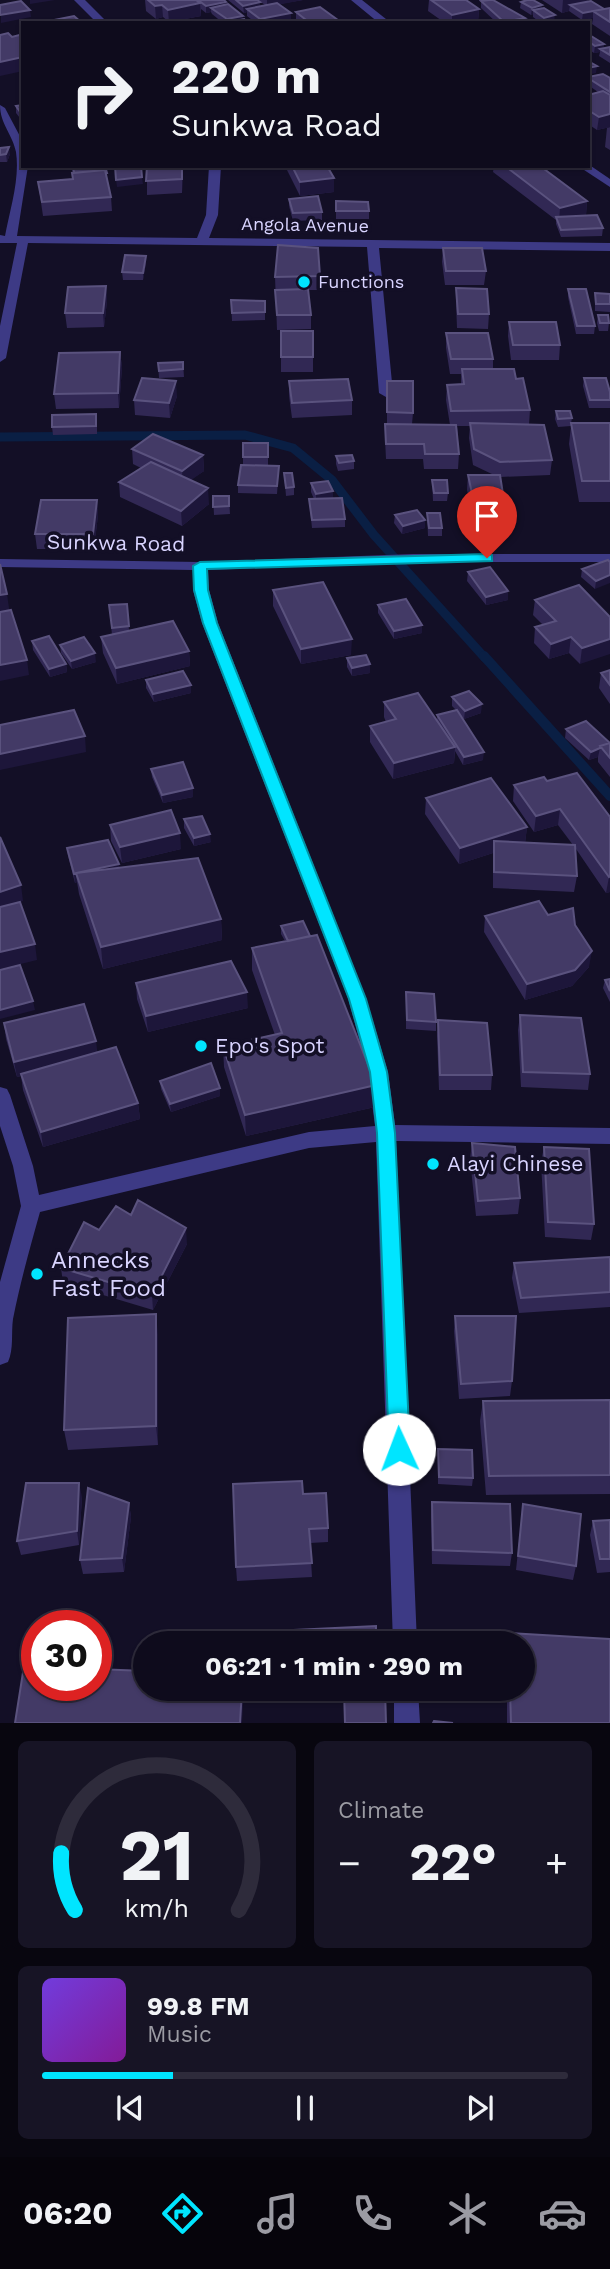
<!DOCTYPE html>
<html lang="en">
<head>
<meta charset="utf-8">
<style>
  :root { --surface:#0e0b1c; --page:#171425; --text:#f1f3f6; --muted:#9b9ba3; --line:#2e2b3b; --accent:#00e5ff }
  body { margin:0; font-family:"Work Sans",sans-serif; background:var(--page); color:var(--text); height:100vh; display:flex; flex-direction:column; font-size:26px; white-space:nowrap }
  * { box-sizing:border-box; margin:0 }
  p { font-size:23px; color:var(--muted) }
  .icon { flex:none; width:38px; height:38px; fill:none; stroke:currentColor; stroke-width:2; stroke-linecap:round; stroke-linejoin:round }
  .map { position:relative; height:1723px; overflow:hidden }
  .details { display:flex; flex-direction:column; gap:18px; padding:18px; background:#08060f; flex:1 }
  .details>* { flex:none }
  .banner { position:absolute; left:21px; top:21px; width:569px; height:147px; border-radius:0px; box-shadow:0 2px 5px #0004,0 0 0 2px var(--line); background:#0e0b1c; color:var(--text); overflow:hidden }
  .speed { position:absolute; left:21px; top:1610px; display:flex; gap:14px; font-size:35px; font-weight:700; text-align:center }
  .speed>* { display:grid; place-content:center; width:91px; height:91px; border-radius:50%; background:var(--surface); box-shadow:0 2px 5px #0004,0 0 0 2px var(--line); line-height:1 }
  .speed .limit { border:10px solid #d22; background:#fff; color:#111 }
  .pin { position:absolute; display:grid; place-items:center; width:60px; height:60px; color:#fff; margin:-72px -30px; border-radius:50% 50% 50% 0; rotate:-45deg; box-shadow:0 0 7px #0007 }
  .pin .icon { rotate:45deg }
  .me { position:absolute; width:77px; margin:-38px; rotate:358deg; stroke-linejoin:round; filter:drop-shadow(0 0 5px #0008) }
  .turn { display:flex; align-items:center; gap:24px; height:147px; padding:0 35px; font-size:32px }
  .turn .icon { width:91px; height:91px; stroke-width:2.5 }
  .turn b { display:block; font-size:49px; line-height:60px }
  .big { font-size:52px; font-weight:700; line-height:1.1 }
  .details .card { flex:1; display:flex; flex-direction:column; justify-content:center; gap:10px; min-width:0; padding:0 24px; border-radius:10px; background:var(--page) }
  .details .dial { align-items:center; gap:0 }
  .dial svg { height:182px; overflow:visible; fill:none; stroke:var(--line); stroke-width:7; stroke-linecap:round; text-anchor:middle }
  .dial text { fill:var(--text); stroke:none }
  .song { display:flex; align-items:center; gap:21px }
  .cover { width:84px; height:84px; border-radius:10px; background:linear-gradient(135deg,hsl(260 70% 55%),hsl(290 70% 35%)) }
  .played { height:7px; border-radius:4px; background:linear-gradient(90deg,var(--accent) 25%,var(--line) 25%) }
  .keys { display:flex; justify-content:space-around; direction:ltr }
  .heat { display:flex; justify-content:space-between; align-items:center; font-size:38px; direction:ltr }
  .details .tiles { flex:1; display:grid; gap:18px; grid-template-columns:1fr 1fr }
  .card:last-child { grid-column:span 2 }
  .trip { position:absolute; left:133px; top:1631px; width:402px; height:70px; border-radius:35px; background:var(--surface); box-shadow:0 2px 5px #0004,0 0 0 2px var(--line); font-weight:700; line-height:70px; text-align:center }
  .menu { display:flex; height:112px; justify-content:space-around; align-items:center; background:#06040b; color:var(--muted) }
  .menu .icon { width:49px; height:49px }
  .menu .active { color:var(--accent) }
  .menu b { font-size:32px; color:var(--text) }
  .map>svg:first-child { display:block }
  .lines { fill:none; stroke-linecap:round; stroke-linejoin:round }
  .stream-far1 { stroke:#0a1f44; stroke-width:9 }
  .stream { stroke:#0a1f44; stroke-width:10 }
  .street { fill:#3d3a85; fill-rule:evenodd }
  .wall { fill:#312854 }
  .shaded-wall { fill:#1d163a }
  .building { fill:#433a66; stroke:#5a527e; stroke-width:2 }
  .route { fill:#00e5ff; stroke:#0095a6; stroke-width:2 }
  .poi-dot { fill:#00e5ff; stroke:#130f26; stroke-width:2.5 }
  .labels { text-anchor:middle; stroke-width:7; stroke-linejoin:round; paint-order:stroke }
  .far-street-label { font-size:18px; fill:#d9d4ff; stroke:#130f26 }
  .far-poi-label { font-size:18px; fill:#d9d4ff; stroke:#130f26; text-anchor:start }
  .street-label { font-size:21px; fill:#d9d4ff; stroke:#130f26 }
  .poi-label { font-size:21px; fill:#d9d4ff; stroke:#130f26; text-anchor:start }
  .near-poi-label { font-size:24px; fill:#d9d4ff; stroke:#130f26; text-anchor:start }
</style>
</head>
<body>
<div class="map">
<svg width="610" height="1723" viewBox="0 0 610 1723">
  <rect width="100%" height="100%" fill="#130f26"/>
  <g class="lines">
    <path class="stream-far1" d="M0,437L245,435L293,448L332,480L374,535L485,658"/>
    <path class="stream" d="M484,656L610,796"/>
    <path class="street" d="M74,0H85L108,23H97Z
      M351,0H362L391,23H379Z
      M0,105L5,108L23,142V166H28L17,236L197,238L206,215L209,166H221L218,215L209,238L610,243V251L379,248L393,393L386,397L379,393L367,247L28,243L6,358L0,362V326L17,243H0V235L5,236C10,209 20,179 16,152C13,135 0,124 0,105Z
      M588,164L610,179V187L578,166Z
      M413,554H610V562H413L208,570L209,590L218,623L366,998L388,1072L395,1125L610,1128V1144L396,1141L417,1643H393L376,1142L309,1148L40,1212C30,1248 20,1283 13,1319C11,1333 14,1349 8,1362L0,1365V1282L21,1206L13,1166L0,1126V1087L7,1089L10,1095L33,1166L39,1195L309,1132L375,1126L368,1072L348,998L202,623L193,590V570L0,567V559L200,562Z
      M394,1689H418L420,1723H394Z"/>
  </g>
  <path class="wall" d="M145,0H224L226,2V4L243,16V19L248,23H223L212,14L211,12L206,13L201,9V16L169,22L163,17L156,19L146,11Z
    M228,0H257L260,6L265,5L258,0H303L279,4L291,19L276,23H256L247,16V12L244,13Z
    M429,0H466L479,9L478,22L473,23H445L428,11Z
    M542,0H588L587,2L604,9L610,8V36L592,24L593,18L582,20L569,11L562,13Z
    M481,1L525,23H497L481,8Z
    M521,2L542,5V9L554,22L541,23L533,17V14L531,15L520,8Z
    M296,12L342,23H296Z
    M588,36L604,44L603,48L610,47V63L599,56L600,52L594,53L588,49Z
    M588,77L610,78V127L597,130L588,124V95L598,92L588,85Z
    M23,105V122L16,113V106Z
    M610,127V150L605,147L607,128Z
    M0,148L10,154L7,162H0Z
    M71,166H105L111,197L112,211L43,216L38,182L72,179V173H73Z
    M147,166H183L182,193L147,195Z
    M285,166H327L334,192L300,196Z
    M494,166H540L587,201L586,215L582,216L603,228L602,236L561,237L556,224V220L493,172Z
    M289,199L322,212V220L293,221L289,206Z
    M336,201L369,211V219H336Z
    M443,248L486,271L484,285H445L442,262Z
    M146,256V263L143,280H123L122,272Z
    M320,276V290H308L311,315V329L277,330L275,277Z
    M106,286L107,301L104,327L67,328L65,313Z
    M456,288L489,314L488,329L457,328L456,303Z
    M568,289L595,326L594,334H576L568,297Z
    M595,293L610,294V312L595,311Z
    M231,300L265,301V320L232,321Z
    M598,315L609,323L608,331H599L597,323Z
    M509,322L560,345L559,360H511L508,336Z
    M313,331V372H281V357Z
    M446,333L493,359V369L516,379L530,410L529,425L552,460L550,475L500,477L505,507L503,522H474L467,490L468,475H494L473,465L469,438L470,426H457L459,454L458,469H424L423,459H386L385,439V424H387V381L413,413L412,424L450,425L446,400L447,385L461,384V374H450L446,348Z
    M120,352L122,367L119,408L56,409L54,394Z
    M183,362L184,377L159,378L158,363Z
    M584,378L610,392V408H589L583,386Z
    M289,381L352,400V415L292,418L289,396Z
    M177,396L170,418L135,415L134,400Z
    M556,411L572,418L571,423H610V502H579L569,444L571,426L558,427L555,419Z
    M97,422V434L53,435L52,427Z
    M243,443H268V466H279L277,494L238,493V485L243,465Z
    M132,449L203,455L204,471L190,480L209,504L182,526L120,497L119,482L141,468L133,464Z
    M336,456L354,461V469L338,471L336,464Z
    M284,473L294,487V495L286,496Z
    M432,480L448,493L447,501H433Z
    M311,483L333,491V498L345,519V527L312,528L309,499H314L311,492Z
    M213,496H229L230,514L214,515Z
    M97,500L98,515L94,549H37L35,534Z
    M427,513L442,528V536H428Z
    M395,515L425,528L402,534L394,523Z
    M608,560L595,589L581,577L582,569Z
    M468,572L508,600L486,605L467,581Z
    M273,590L351,655L301,664L273,606Z
    M535,600L610,617L580,664L569,653L549,659L534,643L535,627L543,625L533,615Z
    M127,604L129,631L189,651L190,666L117,684L103,653L101,637L112,635L109,605Z
    M378,605L422,625V633L394,639L378,613Z
    M32,641L66,664L67,672L50,677L33,650Z
    M60,645L96,662L72,669L61,653Z
    M347,658L370,673L352,676L347,667Z
    M610,670V704L599,688L601,673Z
    M146,680L191,685V693L154,702L146,688Z
    M452,697L481,713L464,719L458,713L483,760L463,765L455,751L454,763L393,779L370,742V726L386,722L384,717V702L437,720V715L456,710L452,706Z
    M566,729L610,743V777L598,762V757L589,760L565,738Z
    M151,769L193,788V797L163,803L152,777Z
    M547,781L610,817V892L606,893L576,849L577,876L574,892L493,888V853L459,864L425,814L426,798L527,827L525,843L573,845L558,825L534,832L513,801L514,785Z
    M184,819L211,842L194,846L184,828Z
    M110,825L181,849L122,863L111,841Z
    M67,848L119,864V867L221,919L222,940L103,969L79,894L77,882L75,883L68,856Z
    M485,916L575,925L589,967L572,986L525,1000L484,932Z
    M281,926L375,1107L246,1136L224,1067L223,1046L275,1035L252,970V948L285,941L281,934Z
    M610,979V1002L603,988L605,980Z
    M136,983L248,1008L148,1032L137,999Z
    M406,992L436,1022V1031L406,1029Z
    M520,1015L590,1074L588,1090L521,1087L518,1030Z
    M438,1020L492,1075L491,1090H439L437,1036Z
    M4,1023L97,1052L138,1103L140,1119L43,1147L23,1090L21,1076L17,1077L6,1039Z
    M160,1081L220,1096L171,1112L161,1089Z
    M472,1143L520,1198L518,1214L476,1216L470,1159Z
    M544,1147L594,1224L591,1240L545,1237L541,1162Z
    M131,1215L187,1244L153,1310L63,1283L61,1268L99,1230Z
    M610,1257V1307L519,1313L512,1278L514,1263Z
    M455,1316L512,1381L510,1396L459,1399L454,1331Z
    M158,1334V1445L68,1450L64,1430Z
    M610,1400V1494L486,1495L480,1421L483,1401Z
    M438,1449L473,1478L472,1486L438,1484Z
    M303,1494L328,1528V1542L310,1543L312,1577L237,1581L236,1567Z
    M82,1497L79,1545L21,1555L17,1541Z
    M432,1502L512,1553L510,1566L432,1564L431,1516Z
    M129,1503L131,1517L124,1572L83,1574L80,1560Z
    M523,1504L576,1566L573,1580L516,1570Z
    M610,1520V1572L597,1573L590,1535L593,1521Z
    M509,1633L610,1639V1723H507V1689H523V1643H507Z
    M275,1689H377L349,1690L386,1723H344V1690L275,1693Z"/>
  <path class="shaded-wall" d="M30,0H55L30,4Z
    M267,0H303L267,7Z
    M563,0H588L587,7L570,5L569,11L562,13Z
    M226,2L227,9L211,8V12L206,13V6Z
    M260,2V9H247V12L244,13L243,6Z
    M200,3L201,16L169,22L168,10Z
    M162,5L163,17L156,19L155,6Z
    M542,5V12L533,10V14L531,15L532,8Z
    M479,9L478,22L473,23H452V15Z
    M604,9L593,11V18L582,20L583,13Z
    M30,10L31,17L1,23V16Z
    M291,13V19L276,23H260V19Z
    M555,15L554,22L544,23V18Z
    M243,16V23H227V19Z
    M525,18V23H504V22Z
    M604,44L603,51L600,49V52L594,53L595,46Z
    M23,57V71L0,76V62Z
    M597,66L596,73L588,75V68Z
    M610,114V127L597,130L599,117Z
    M9,147L10,154L7,162L6,154Z
    M182,166L183,172L182,193Z
    M142,177L143,184L117,187L116,180Z
    M334,178V192L300,196V182Z
    M587,201L586,215L559,222L560,208Z
    M146,256V263L143,280V273Z
    M106,286L107,301L104,327L103,313Z
    M120,352L122,367L119,408L118,393Z
    M176,381L177,396L170,418L169,403Z
    M203,455L204,471L183,486L182,471Z
    M208,488L209,504L182,526L181,511Z
    M333,491V499L316,502V494Z
    M97,500L98,515L94,549L93,534Z
    M425,520V528L402,534L403,526Z
    M610,575V583L595,589L596,581Z
    M508,591V600L486,605V597Z
    M7,594L10,615L0,617V595Z
    M422,625V633L394,639V631Z
    M571,637L569,653L549,659L551,644Z
    M352,639L351,655L301,664V649Z
    M610,639V654L580,664L582,648Z
    M189,651L190,666L117,684L116,668Z
    M95,653L96,662L72,669L71,661Z
    M27,660L29,675L0,681V665Z
    M66,664L67,672L50,677L49,669Z
    M370,664V673L352,676V668Z
    M191,685V693L154,702L153,694Z
    M482,704L481,713L464,719L465,711Z
    M85,736L86,752L0,770V754Z
    M455,747L454,763L393,779L394,763Z
    M600,748L598,757L589,760L591,752Z
    M484,752L483,760L463,765L464,757Z
    M193,788V797L163,803L162,795Z
    M560,809L558,825L534,832L536,816Z
    M527,827L525,843L494,841L493,853L459,864L460,848Z
    M180,833L181,849L122,863L120,847Z
    M210,834L211,842L194,846V838Z
    M119,864L120,872L76,874Z
    M74,874H76L77,882L75,883Z
    M610,876V892L606,893L609,877Z
    M21,885L23,901L0,909V892Z
    M221,919L222,940L103,969L101,947Z
    M35,944L37,960L0,969V952Z
    M592,951L589,967L572,986L525,1000L527,984Z
    M247,992L248,1008L148,1032L146,1016Z
    M33,1001L35,1010L0,1019V1010Z
    M96,1041L98,1057L17,1077L14,1062Z
    M376,1085L375,1107L246,1136L245,1115Z
    M220,1088V1096L171,1112L170,1104Z
    M138,1103L140,1119L43,1147L41,1132Z
    M186,1228L187,1244L153,1310L152,1295Z
    M156,1314L158,1334V1445L156,1426Z
    M79,1483L82,1497L79,1545L77,1531Z
    M129,1503L131,1517L124,1572L122,1558Z
    M242,1689H244L242,1723H240Z"/>
  <path class="building" d="M148,0H196L200,3L168,10L162,5L155,6Z
    M198,0H224L226,2L206,6Z
    M236,0H257L260,2L243,6Z
    M431,0H466L479,9L452,15Z
    M489,0H493L525,18L504,22L481,1Z
    M527,0H533L542,5L532,8L521,2Z
    M21,1L30,10L0,15V5Z
    M591,1L604,9L583,13L570,5Z
    M277,3L291,13L260,19L247,9Z
    M228,4L243,16L227,19L211,8Z
    M320,7L342,23H310L296,12Z
    M544,8L555,15L544,18L533,10Z
    M610,8V22L593,11Z
    M74,16L82,23H39Z
    M244,19L248,23H227Z
    M8,33L12,37L23,34V57L0,62V35Z
    M588,36H591L604,44L595,46L588,41Z
    M610,47V55L600,49Z
    M588,61L597,66L588,68Z
    M603,74L610,78V92L588,78V77Z
    M603,91L610,95V114L599,117L588,110V95Z
    M23,105V116L16,106Z
    M9,147L6,154L0,155V148Z
    M73,166H105L107,173H106L105,170L74,173Z
    M115,166H141L142,177L116,180Z
    M147,166H182V179L146,181Z
    M292,166H327L334,178L300,182Z
    M505,166H540L587,201L560,208Z
    M105,170L111,197L42,202L38,182L73,179L72,173Z
    M318,196L322,212L293,213L289,199Z
    M336,201L368,202L369,211H336Z
    M597,215L603,228L561,230L556,217Z
    M278,245L318,248L320,276L275,277Z
    M443,248H482L486,271H446Z
    M125,255L146,256L143,273L122,272Z
    M106,286L103,313H65L68,287Z
    M456,288L487,289L489,314H458Z
    M308,289L311,315H277L275,290Z
    M568,289H586L595,326H577Z
    M595,293L610,294V304H596Z
    M231,300L265,301V312L232,313Z
    M598,315H608L609,323H600Z
    M509,322H556L560,345H513Z
    M281,331H313V357H281Z
    M446,333H488L493,359H451Z
    M120,352L118,393L54,394L59,353Z
    M183,362V369L159,371L158,363Z
    M462,369H514L516,379L523,378L530,410L451,411L447,385L464,384Z
    M142,378L176,381L169,403L134,400Z
    M584,378H606L610,392V400H590Z
    M348,379L352,400L292,403L289,381Z
    M387,381H413V413L387,412Z
    M556,411H570L572,418L558,419Z
    M96,414V426L52,427V415Z
    M470,423L544,425L552,460L500,462L474,449Z
    M571,423H610V481H582Z
    M385,424L456,425L459,454H425L424,444H386Z
    M153,434L203,455L182,471L132,449Z
    M243,443H268V457H243Z
    M352,455L354,461L339,463L336,456Z
    M151,462L208,488L181,511L119,482Z
    M241,465L279,466L277,486L238,485Z
    M284,473H292L294,487L286,488Z
    M468,475H500L505,507H475Z
    M432,480H447L448,493H434Z
    M328,481L333,491L316,494L311,483Z
    M213,496H229V506L213,507Z
    M342,498L345,519L312,520L309,499Z
    M41,500H97L93,534H35Z
    M417,510L425,520L403,526L395,515Z
    M427,513H440L442,528H429Z
    M608,560L610,562V575L596,581L582,569Z
    M0,564L7,594L0,595Z
    M490,567L508,591L486,597L468,572Z
    M323,582L352,639L301,649L273,590Z
    M579,585L610,617V639L582,648L571,637L551,644L535,627L556,621L535,600Z
    M406,599L422,625L394,631L378,605Z
    M127,604L129,626L112,628L109,605Z
    M11,610L27,660L0,665V612Z
    M173,621L189,651L116,668L101,637Z
    M49,636L66,664L49,669L32,641Z
    M84,637L95,653L71,661L60,645Z
    M366,655L370,664L352,668L347,658Z
    M610,670V685L601,673Z
    M183,671L191,685L153,694L146,680Z
    M469,691L482,704L465,711L452,697Z
    M418,693L455,747L394,763L370,726L396,719L384,702Z
    M74,710L85,736L0,754V725Z
    M457,710L484,752L464,757L437,715Z
    M586,721L610,743L600,746V748L591,752L566,729Z
    M610,743V758L600,746Z
    M183,762L193,788L162,795L151,769Z
    M577,773L610,817V876L609,877L560,809L536,816L514,785L544,777L547,781Z
    M491,778L527,827L460,848L426,798Z
    M171,810L180,833L120,847L110,825Z
    M202,816L210,834L194,838L184,819Z
    M0,837L21,885L0,892Z
    M108,840L119,864L76,873V874H74L67,848Z
    M494,841L575,845L577,876L494,872Z
    M198,858L221,919L101,947L76,873Z
    M539,901L548,915L573,908L575,925L592,951L575,970L527,984L485,916Z
    M20,902L35,944L0,952V907Z
    M303,921L310,936L288,941L281,926Z
    M317,935L376,1085L245,1115L223,1046L282,1033L252,948Z
    M231,961L247,992L146,1016L136,983Z
    M20,965L33,1001L0,1010V970Z
    M610,979V991L605,980Z
    M406,992L434,994L436,1022L407,1020Z
    M84,1004L96,1041L14,1062L4,1023Z
    M520,1015L581,1018L590,1074L523,1072Z
    M438,1020L487,1023L492,1075H440Z
    M116,1047L138,1103L41,1132L21,1074Z
    M211,1063L220,1088L170,1104L160,1081Z
    M472,1143L515,1147L520,1198L478,1201Z
    M544,1147L589,1149L594,1224L548,1222Z
    M138,1200L186,1228L152,1295L61,1268L84,1222L99,1230L116,1206L131,1215Z
    M610,1257V1292L521,1298L514,1263Z
    M156,1314V1426L64,1430L68,1318Z
    M455,1316H516L512,1381L461,1384Z
    M610,1400V1475L489,1476L483,1401Z
    M438,1449L472,1450L473,1478L439,1477Z
    M302,1481L303,1494L326,1493L328,1528L309,1529L312,1563L236,1567L233,1484Z
    M26,1483H79L77,1531L17,1541Z
    M88,1488L129,1503L122,1558L80,1560Z
    M432,1502L510,1504L512,1553L433,1550Z
    M523,1504L581,1514L576,1566L518,1556Z
    M610,1520V1559H600L593,1521Z
    M376,1626V1643H273V1631Z
    M509,1633L610,1639V1723H511L510,1689H523V1643H509Z
    M24,1666H37V1685H96V1669L145,1671V1689H242L240,1723H15Z
    M385,1689L386,1723H345L344,1690Z
    M434,1721L453,1723H433Z"/>
  <path class="route" d="M487,554L492,555V561L207,569L208,590L217,623L366,999L387,1072L395,1133L410,1449L407,1455L399,1458L392,1455L389,1449L377,1133L370,1072L349,999L203,623L194,590L193,566L200,562Z"/>
  <g class="poi-dot">
    <circle cx="304" cy="282" r="7"/>
    <circle cx="201" cy="1046" r="7"/>
    <circle cx="433" cy="1164" r="7"/>
    <circle cx="37" cy="1274" r="7"/>
  </g>
  <g class="labels">
    <g class="far-street-label">
      <text transform="translate(305 225) rotate(1)" y="6">Angola Avenue</text>
    </g>
    <g class="far-poi-label">
      <text x="318" y="288">Functions</text>
    </g>
    <g class="street-label">
      <text transform="translate(116 543) rotate(1)" y="7">Sunkwa Road</text>
    </g>
    <g class="poi-label">
      <text x="215" y="1053">Epo's Spot</text>
      <text x="447" y="1171">Alayi Chinese</text>
    </g>
    <g class="near-poi-label">
      <text x="51" y="1268">Annecks<tspan x="51" dy="28">Fast Food</tspan></text>
    </g>
  </g>
</svg>
<div class="speed"><div class="limit">30</div></div>
<div class="pin" style="left:487px;top:558px;background:#d93025"><svg class="icon" aria-label="arrive" viewBox="0 0 24 24"><path d="M6 21V4h12l-3 4 3 4H6"/></svg></div>
<svg class="me" style="left:399px;top:1449px" viewBox="-20 -20 40 40"><circle r="19" fill="#fff"/><path d="M0-13L10 11 0 6-10 11z" fill="#00e5ff"/></svg>
<div class="trip">06:21 · 1 min · 290 m</div>
<div class="banner">
<div class="turn"><svg class="icon" aria-label="right" viewBox="0 0 24 24"><path d="M7 20v-9h11M14 6l5 5-5 5"/></svg><div><b>220 m</b>Sunkwa Road</div></div>
</div>
</div>
<section class="details">
<div class="tiles">
<div class="card dial"><svg viewBox="0 0 100 80">
<path d="M14 69A42 42 0 1 1 86 69"/>
<path d="M14 69A42 42 0 0 1 8 44" stroke="#00e5ff"/>
<text x="50" y="56" font-size="32" font-weight="700">21</text>
<text x="50" y="72" font-size="11">km/h</text>
</svg></div>
<div class="card"><p>Climate</p>
<div class="heat"><a>−</a><b class="big">22°</b><a>+</a></div>
</div>
<div class="card">
<div class="song"><i class="cover"></i><div><b>99.8 FM</b><p>Music</p></div></div>
<div class="played"></div>
<div class="keys"><svg class="icon" aria-label="previous" viewBox="0 0 24 24"><path d="M18 5L8 12l10 7zM5 5v14"/></svg><svg class="icon" aria-label="pause" viewBox="0 0 24 24"><path d="M8 5v14M16 5v14"/></svg><svg class="icon" aria-label="next" viewBox="0 0 24 24"><path d="M6 5l10 7-10 7zM19 5v14"/></svg></div>
</div>
</div>
</section>
<nav class="menu">
<b>06:20</b>
<svg class="icon active" aria-label="directions" viewBox="0 0 24 24"><path d="M12 3l9 9-9 9-9-9zM9 14v-3h6M13 9l2 2-2 2"/></svg>
<svg class="icon" aria-label="music" viewBox="0 0 24 24"><path d="M9 18V5l10-2v13"/><circle cx="6" cy="18" r="3"/><circle cx="16" cy="16" r="3"/></svg>
<svg class="icon" aria-label="phone" viewBox="0 0 24 24"><path d="M5 4h4l2 5-3 2q2 4 5 5l2-3 5 2v4C11 20 4 13 5 4z"/></svg>
<svg class="icon" aria-label="climate" viewBox="0 0 24 24"><path d="M12 3v18M4 7l16 10M4 17L20 7"/></svg>
<svg class="icon" aria-label="car" viewBox="0 0 24 24"><path d="M5 17H2v-5l4-1 3-4h7l3 4 3 1v5h-3M9 17h6M6 11h13"/><circle cx="7" cy="17" r="2"/><circle cx="17" cy="17" r="2"/></svg>
</nav>
</body>
</html>
